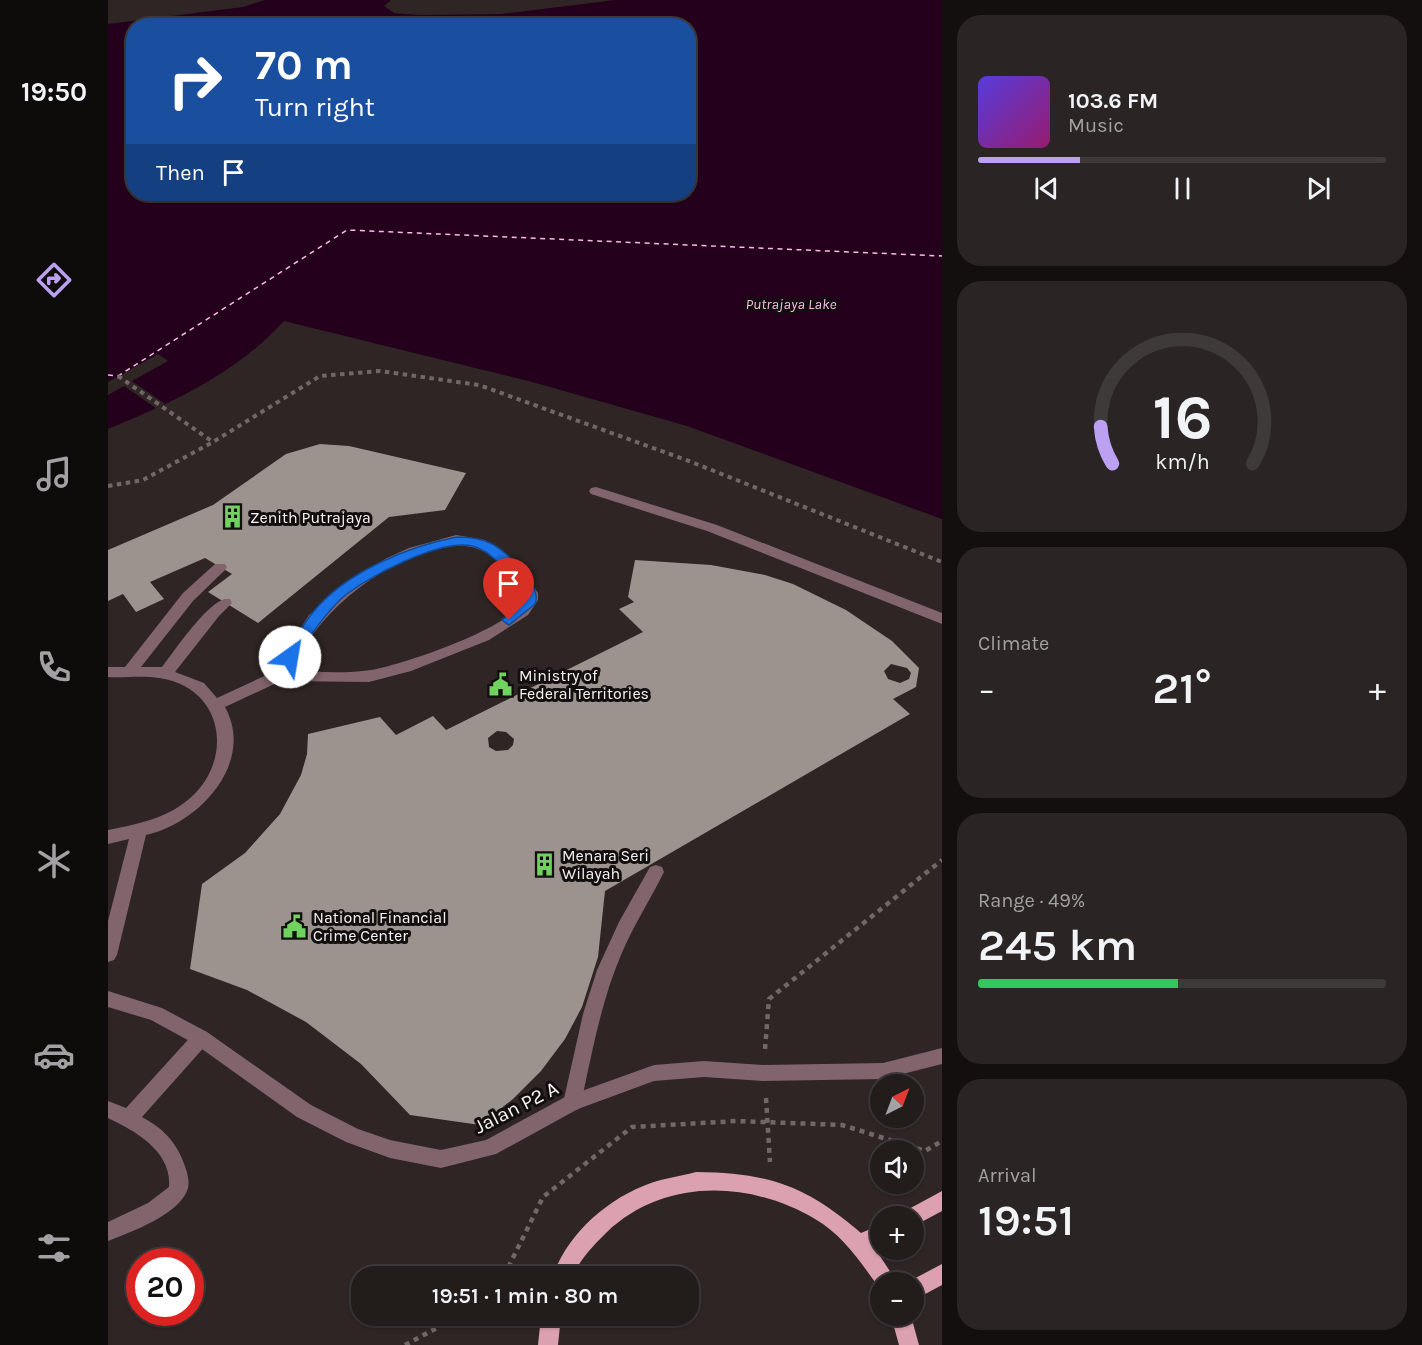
<!DOCTYPE html>
<html lang="en">
<head>
<meta charset="utf-8">
<style>
  :root { --surface:#221c1b; --page:#2a2524; --text:#f1f3f6; --muted:#a2a1a3; --line:#3f3a3a; --accent:#bca0f2 }
  body { margin:0; font-family:Karla,sans-serif; background:var(--page); color:var(--text); height:100vh; display:flex; flex-direction:column; font-size:22px; white-space:nowrap }
  * { box-sizing:border-box; margin:0 }
  p { font-size:20px; color:var(--muted) }
  .icon { flex:none; width:33px; height:33px; fill:none; stroke:currentColor; stroke-width:2; stroke-linecap:round; stroke-linejoin:round }
  .map { position:relative; flex:1; overflow:hidden }
  .sheet { display:flex; flex-direction:column; gap:15px; padding:15px; background:#130f0f; width:480px }
  .sheet>* { flex:none }
  .guide { position:absolute; left:18px; top:18px; width:570px; height:183px; border-radius:24px; box-shadow:0 2px 4px #0004,0 0 0 2px var(--line); background:#1a4fa0; color:#fff; overflow:hidden }
  .needle { width:39px; rotate:42deg }
  .fabs { position:absolute; left:762px; top:1074px; display:grid; gap:12px }
  .fabs a { display:grid; place-items:center; width:54px; height:54px; border-radius:50%; background:var(--surface); box-shadow:0 2px 4px #0004,0 0 0 2px var(--line); font-size:30px }
  .speed { position:absolute; left:18px; top:1248px; display:flex; gap:12px; font-size:30px; font-weight:700; text-align:center }
  .speed>* { display:grid; place-content:center; width:78px; height:78px; border-radius:50%; background:var(--surface); box-shadow:0 2px 4px #0004,0 0 0 2px var(--line); line-height:1 }
  .speed .limit { border:9px solid #d22; background:#fff; color:#111 }
  .pin { position:absolute; display:grid; place-items:center; width:51px; height:51px; color:#fff; margin:-62px -26px; border-radius:50% 50% 50% 0; rotate:-45deg; box-shadow:0 0 6px #0007 }
  .pin .icon { rotate:45deg }
  .me { position:absolute; width:66px; margin:-33px; rotate:32deg; stroke-linejoin:round; filter:drop-shadow(0 0 4px #0008) }
  .turn { display:flex; align-items:center; gap:21px; height:126px; padding:0 30px; font-size:27px }
  .turn .icon { width:78px; height:78px; stroke-width:2.5 }
  .turn b { display:block; font-size:42px; line-height:51px }
  .then { display:flex; align-items:center; height:57px; padding:0 30px; background:#0003; gap:12px; font-size:22px }
  .big { font-size:45px; font-weight:600; line-height:1.1 }
  .sheet .card { flex:1; display:flex; flex-direction:column; justify-content:center; gap:9px; min-width:0; padding:0 21px; border-radius:24px; background:var(--page) }
  .sheet .dial { align-items:center; gap:0 }
  .dial svg { height:156px; overflow:visible; fill:none; stroke:var(--line); stroke-width:7; stroke-linecap:round; text-anchor:middle }
  .dial text { fill:var(--text); stroke:none }
  .song { display:flex; align-items:center; gap:18px }
  .cover { width:72px; height:72px; border-radius:9px; background:linear-gradient(135deg,hsl(250 70% 55%),hsl(320 70% 35%)) }
  .played { height:6px; border-radius:3px; background:linear-gradient(90deg,var(--accent) 25%,var(--line) 25%) }
  .keys { display:flex; justify-content:space-around; direction:ltr }
  .heat { display:flex; justify-content:space-between; align-items:center; font-size:33px; direction:ltr }
  .charge { height:9px; border-radius:4px; background:linear-gradient(90deg,#34c759 49%,var(--line) 0) }
  .trip { position:absolute; left:243px; top:1266px; width:348px; height:60px; border-radius:24px; background:var(--surface); box-shadow:0 2px 4px #0004,0 0 0 2px var(--line); font-weight:600; line-height:60px; text-align:center }
  main { display:flex; flex:1; min-height:0 }
  .dock { display:flex; flex-direction:column; width:108px; justify-content:space-around; align-items:center; background:#0e0b0b; color:var(--muted) }
  .dock .icon { width:42px; height:42px }
  .dock .active { color:var(--accent) }
  .dock b { font-size:27px; color:var(--text) }
  .map>svg:first-child { display:block }
  .water { fill:#24001c; fill-rule:evenodd }
  .pier { fill:#2e2524 }
  .lines { fill:none; stroke-linecap:round; stroke-linejoin:round }
  .ferry { stroke:#fbbbe8; stroke-width:1.5; stroke-dasharray:5 4.5; stroke-linecap:butt }
  .building { fill:#9c928e; fill-rule:evenodd }
  .path-far1 { stroke:#706867; stroke-width:4; stroke-dasharray:4.5 4.5; stroke-linecap:butt }
  .path { stroke:#706867; stroke-width:4.5; stroke-dasharray:5 5; stroke-linecap:butt }
  .lane { fill:#81646c; fill-rule:evenodd }
  .street { fill:#81646c; fill-rule:evenodd }
  .primary { fill:#dca1b1; fill-rule:evenodd }
  .route { fill:#1a73e8; stroke:#114b97; stroke-width:1.5 }
  .labels { text-anchor:middle; stroke-width:6; stroke-linejoin:round; paint-order:stroke }
  .far-water-label { font-size:15px; font-style:italic; fill:#fbbbe8; stroke:#130f0f }
  .poi-label { font-size:16px; fill:#faf3f3; stroke:#130f0f; text-anchor:start }
  .near-street-label { font-size:20px; fill:#faf3f3; stroke:#130f0f }
</style>
</head>
<body>
<main>
<nav class="dock">
<b>19:50</b>
<svg class="icon active" aria-label="directions" viewBox="0 0 24 24"><path d="M12 3l9 9-9 9-9-9zM9 14v-3h6M13 9l2 2-2 2"/></svg>
<svg class="icon" aria-label="music" viewBox="0 0 24 24"><path d="M9 18V5l10-2v13"/><circle cx="6" cy="18" r="3"/><circle cx="16" cy="16" r="3"/></svg>
<svg class="icon" aria-label="phone" viewBox="0 0 24 24"><path d="M5 4h4l2 5-3 2q2 4 5 5l2-3 5 2v4C11 20 4 13 5 4z"/></svg>
<svg class="icon" aria-label="climate" viewBox="0 0 24 24"><path d="M12 3v18M4 7l16 10M4 17L20 7"/></svg>
<svg class="icon" aria-label="car" viewBox="0 0 24 24"><path d="M5 17H2v-5l4-1 3-4h7l3 4 3 1v5h-3M9 17h6M6 11h13"/><circle cx="7" cy="17" r="2"/><circle cx="17" cy="17" r="2"/></svg>
<svg class="icon" aria-label="filters" viewBox="0 0 24 24"><path d="M4 7h16M4 17h16"/><circle cx="9" cy="7" r="2"/><circle cx="15" cy="17" r="2"/></svg>
</nav>
<div class="map">
<svg width="834" height="1345" viewBox="0 0 834 1345">
  <rect width="100%" height="100%" fill="#2e2524"/>
  <path class="water" d="M157,0H283L276,6L286,13L311,15L393,14L507,0H834V519L579,426L428,383L176,321C129,373 64,403 0,429V24L135,7ZM26,26H580V194H26Z"/>
  <path class="pier" d="M50,354L60,361L24,381L57,404L49,409L16,386L0,395V382Z"/>
  <g class="lines">
    <path class="ferry" d="M0,375L10,376L239,230L834,256"/>
  </g>
  <path class="building" d="M212,444L241,446L358,473L337,510L281,517L150,623L100,592L124,574L97,558L42,582L56,599L28,612L15,594L0,601V550L105,505L178,454Z
    M527,560L603,565L657,575L685,584L738,610L784,641L811,668L808,687L785,699L802,714L497,891L490,957L474,1007L457,1039L433,1071L405,1099L372,1125L302,1115L253,1064L198,1022L139,990L82,969L94,884L137,853L172,814L193,775L199,754L200,734L272,717L288,735L325,716L338,730L535,632L511,609L526,602L520,597ZM783,664L799,668L803,673L801,679L792,683L780,679L776,671ZM389,731L398,732L406,739L405,745L400,750L388,751L381,747L380,738Z"/>
  <g class="lines">
    <path class="path-far1" d="M10,376L105,442
      M0,486L35,480L105,442L212,376L272,371L371,385L581,461L834,562"/>
    <path class="path" d="M657,1049L661,999L834,860
      M658,1098L662,1162
      M396,1276L435,1197L524,1127L629,1121L734,1125L817,1151L834,1141
      M297,1345L351,1316"/>
    <path class="lane" d="M488,487L609,525L834,613V624L599,531L483,494L481,491L483,488Z
      M348,535L377,540L395,551L410,565L430,593V600L420,615L381,640L303,671L261,682L173,681L117,707C148,763 90,824 38,835L9,955L6,960L0,962V921L21,839L0,844V830C29,824 58,819 81,799C127,760 116,687 51,678C35,675 16,678 0,677V667H17L75,593L107,564H117L119,567L117,570L85,601L33,667H54C66,652 104,594 122,599L124,603L111,616L67,672L96,683L109,698L165,672L201,615L238,583L279,558L301,548ZM348,545C372,546 386,555 402,574C407,580 417,588 416,596C415,625 290,666 263,670C237,674 208,672 181,670C218,605 273,559 348,545Z
      M548,865L554,867L556,872C542,900 525,926 513,955C493,1002 484,1053 473,1103L471,1109L464,1111L457,1109L455,1103L475,1014L489,970L511,922L542,867Z
      M93,1030L99,1032L102,1038L99,1044L34,1117C53,1127 67,1140 75,1161C78,1169 82,1179 80,1188C73,1214 23,1232 0,1241V1222L40,1203L61,1187C64,1151 27,1131 0,1118V1101L18,1108L87,1032Z"/>
    <path class="street" d="M0,991L54,1008L99,1032L203,1105L250,1129L282,1140L333,1150L378,1140L457,1097L546,1065L596,1061L655,1065L775,1063L834,1048V1064L775,1079L655,1081L596,1077L546,1081L470,1109L388,1154L333,1168L282,1158L238,1142L189,1117L87,1044L43,1020L0,1007Z"/>
    <path class="primary" d="M588,1172C661,1173 697,1185 753,1233L772,1225V1244L766,1247L789,1282H772V1289C753,1263 735,1235 707,1219C641,1180 555,1178 498,1233C484,1247 473,1258 465,1276H445C459,1234 500,1198 543,1183C557,1178 573,1176 588,1172Z
      M834,1191V1211L806,1226V1216H796L799,1210Z
      M834,1264V1285L806,1300V1282H800Z
      M433,1316H453L450,1345H430Z
      M783,1316H803L811,1345H791Z"/>
  </g>
  <path class="route" d="M349,537C361,537 371,538 382,543C398,550 435,586 427,604L401,625L394,620L416,599C416,585 402,572 391,563C383,556 375,548 364,546C332,539 258,577 234,598C215,616 201,638 186,660H177V653C187,639 195,624 206,611C238,572 301,546 349,537Z"/>
  <defs>
    <symbol id="building-bare" viewBox="-9 -9 18 18"><path d="M-4-6H4V6H1V3H-1V6H-4ZM-2.5-4.3h1.7v1.8h-1.7ZM.8-4.3h1.7v1.8H.8ZM-2.5-1h1.7V.8h-1.7ZM.8-1h1.7V.8H.8Z" fill="#70d35f" stroke="#130f0f" stroke-width="2.5" paint-order="stroke"/></symbol>
    <symbol id="civic-bare" viewBox="-9 -9 18 18"><path d="M-.6-6.5H3V-4.5H.6V-3L4-1V1h2V6H-6V1h2V-1L-.6-3ZM-1.2 2.5V6h2.4V2.5Z" fill="#70d35f" stroke="#130f0f" stroke-width="2.5" paint-order="stroke"/></symbol>
  </defs>
  <g fill-rule="evenodd">
    <use href="#building-bare" x="108" y="500" width="33" height="33"/>
    <use href="#civic-bare" x="376" y="668" width="33" height="33"/>
    <use href="#building-bare" x="420" y="848" width="33" height="33"/>
    <use href="#civic-bare" x="170" y="910" width="33" height="33"/>
  </g>
  <g class="labels">
    <g class="far-water-label">
      <text x="683" y="309">Putrajaya Lake</text>
    </g>
    <g class="poi-label">
      <text x="142" y="523">Zenith Putrajaya</text>
      <text x="411" y="681">Ministry of<tspan x="411" dy="18">Federal Territories</tspan></text>
      <text x="454" y="861">Menara Seri<tspan x="454" dy="18">Wilayah</tspan></text>
      <text x="205" y="923">National Financial<tspan x="205" dy="18">Crime Center</tspan></text>
    </g>
    <g class="near-street-label">
      <text transform="translate(408 1107) rotate(-27)" y="7">Jalan P2 A</text>
    </g>
  </g>
</svg>
<div class="fabs">
<a><svg class="needle" viewBox="-14 -14 28 28"><path d="M0-13l5 13h-10z" fill="#e53935"/><path d="M0 13l5-13h-10z" fill="#a2a1a3"/></svg></a>
<a><svg class="icon" aria-label="sound" viewBox="0 0 24 24"><path d="M4 9h4l5-4v14l-5-4H4zM17 9q2 3 0 6"/></svg></a>
<a>+</a>
<a>−</a>
</div>
<div class="speed"><div class="limit">20</div></div>
<div class="pin" style="left:401px;top:620px;background:#d93025"><svg class="icon" aria-label="arrive" viewBox="0 0 24 24"><path d="M6 21V4h12l-3 4 3 4H6"/></svg></div>
<svg class="me" style="left:182px;top:657px" viewBox="-20 -20 40 40"><circle r="19" fill="#fff"/><path d="M0-13L10 11 0 6-10 11z" fill="#1a73e8"/></svg>
<div class="trip">19:51 · 1 min · 80 m</div>
<div class="guide">
<div class="turn"><svg class="icon" aria-label="right" viewBox="0 0 24 24"><path d="M7 20v-9h11M14 6l5 5-5 5"/></svg><div><b>70 m</b>Turn right</div></div>
<div class="then">Then<svg class="icon" aria-label="arrive" viewBox="0 0 24 24"><path d="M6 21V4h12l-3 4 3 4H6"/></svg></div>
</div>
</div>
<section class="sheet">
<div class="card">
<div class="song"><i class="cover"></i><div><b>103.6 FM</b><p>Music</p></div></div>
<div class="played"></div>
<div class="keys"><svg class="icon" aria-label="previous" viewBox="0 0 24 24"><path d="M18 5L8 12l10 7zM5 5v14"/></svg><svg class="icon" aria-label="pause" viewBox="0 0 24 24"><path d="M8 5v14M16 5v14"/></svg><svg class="icon" aria-label="next" viewBox="0 0 24 24"><path d="M6 5l10 7-10 7zM19 5v14"/></svg></div>
</div>
<div class="card dial"><svg viewBox="0 0 100 80">
<path d="M14 69A42 42 0 1 1 86 69"/>
<path d="M14 69A42 42 0 0 1 8 50" stroke="#bca0f2"/>
<text x="50" y="56" font-size="32" font-weight="700">16</text>
<text x="50" y="72" font-size="11">km/h</text>
</svg></div>
<div class="card"><p>Climate</p>
<div class="heat"><a>−</a><b class="big">21°</b><a>+</a></div>
</div>
<div class="card"><p>Range · 49%</p><b class="big">245 km</b><div class="charge"></div></div>
<div class="card"><p>Arrival</p><b class="big">19:51</b></div>
</section>
</main>
</body>
</html>
